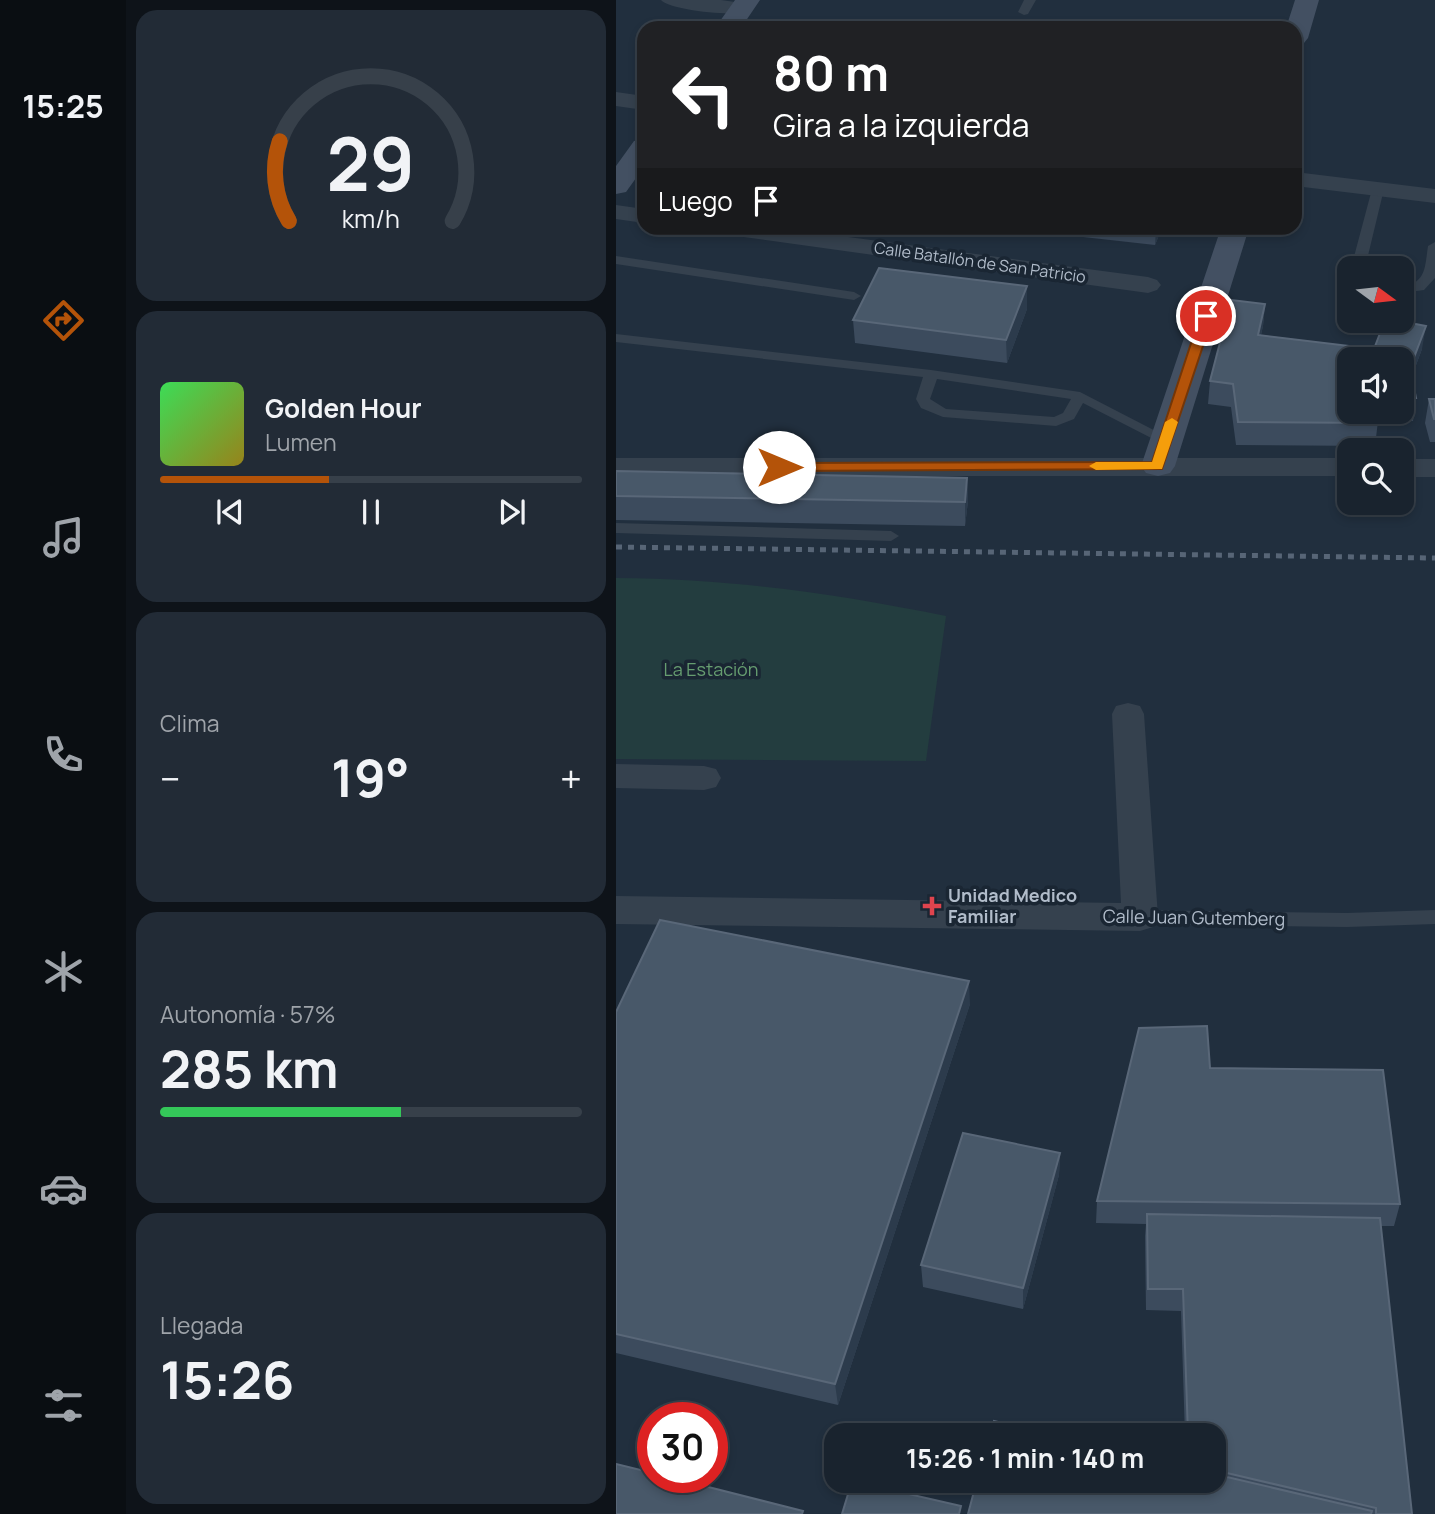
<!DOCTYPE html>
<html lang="es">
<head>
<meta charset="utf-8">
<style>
  :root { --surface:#19232e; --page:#222b36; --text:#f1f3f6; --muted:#9fa4aa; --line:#37404a; --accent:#b45309 }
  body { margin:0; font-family:Manrope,sans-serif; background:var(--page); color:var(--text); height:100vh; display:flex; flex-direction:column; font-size:26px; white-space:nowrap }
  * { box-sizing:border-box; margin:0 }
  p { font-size:23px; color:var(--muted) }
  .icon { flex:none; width:38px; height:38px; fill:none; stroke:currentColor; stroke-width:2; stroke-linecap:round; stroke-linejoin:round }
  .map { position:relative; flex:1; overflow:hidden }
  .side { display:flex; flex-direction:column; gap:10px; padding:10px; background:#0e1319; width:490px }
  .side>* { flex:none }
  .hud { position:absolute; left:21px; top:21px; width:665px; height:214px; border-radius:21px; box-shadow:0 4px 10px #0003,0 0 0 2px var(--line); background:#202124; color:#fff; overflow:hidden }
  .needle { width:46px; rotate:105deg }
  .tools { position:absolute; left:721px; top:256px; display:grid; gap:14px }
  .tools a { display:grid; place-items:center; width:77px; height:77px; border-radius:14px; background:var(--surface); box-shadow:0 4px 10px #0003,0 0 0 2px var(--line); font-size:35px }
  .speed { position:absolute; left:21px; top:1402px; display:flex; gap:14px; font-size:35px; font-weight:700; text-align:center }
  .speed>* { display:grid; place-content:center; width:91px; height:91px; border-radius:50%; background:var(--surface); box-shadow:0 4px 10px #0003,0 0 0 2px var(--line); line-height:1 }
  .speed .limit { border:10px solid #d22; background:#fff; color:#111 }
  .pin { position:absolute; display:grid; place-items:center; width:60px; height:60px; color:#fff; margin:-30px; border:4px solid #fff; border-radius:50%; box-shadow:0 2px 7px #0007 }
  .me { position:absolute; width:77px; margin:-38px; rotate:90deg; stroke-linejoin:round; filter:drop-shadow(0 0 5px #0008) }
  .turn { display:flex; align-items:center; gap:24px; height:147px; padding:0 21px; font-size:32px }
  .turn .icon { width:91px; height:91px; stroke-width:2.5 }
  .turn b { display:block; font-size:49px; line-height:60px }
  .then { display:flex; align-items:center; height:66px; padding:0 21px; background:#0003; gap:14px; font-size:26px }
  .big { font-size:52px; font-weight:700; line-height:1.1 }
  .side .card { flex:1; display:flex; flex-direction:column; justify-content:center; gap:10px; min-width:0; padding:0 24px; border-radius:21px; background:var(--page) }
  .side .dial { align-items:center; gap:0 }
  .dial svg { height:182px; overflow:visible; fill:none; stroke:var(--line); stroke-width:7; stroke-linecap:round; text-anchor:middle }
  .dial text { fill:var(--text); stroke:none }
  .song { display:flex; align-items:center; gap:21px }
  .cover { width:84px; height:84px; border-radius:10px; background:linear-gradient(135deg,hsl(130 70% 55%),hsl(50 70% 35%)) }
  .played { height:7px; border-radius:4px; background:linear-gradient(90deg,var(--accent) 40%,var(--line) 40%) }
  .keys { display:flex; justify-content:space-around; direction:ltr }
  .heat { display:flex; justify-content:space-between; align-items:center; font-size:38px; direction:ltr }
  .charge { height:10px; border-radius:5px; background:linear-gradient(90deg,#34c759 57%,var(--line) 0) }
  .trip { position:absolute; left:208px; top:1423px; width:402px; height:70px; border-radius:21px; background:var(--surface); box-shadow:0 4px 10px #0003,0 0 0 2px var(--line); font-weight:700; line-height:70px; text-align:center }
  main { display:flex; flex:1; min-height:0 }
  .tab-bar { display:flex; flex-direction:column; width:126px; justify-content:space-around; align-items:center; background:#0a0e12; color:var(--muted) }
  .tab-bar .icon { width:49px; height:49px }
  .tab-bar .on { color:var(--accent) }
  .tab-bar b { font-size:32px; color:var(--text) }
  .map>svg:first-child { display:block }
  .green { fill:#233d3f }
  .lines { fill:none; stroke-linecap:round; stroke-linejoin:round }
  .lane { fill:#35414e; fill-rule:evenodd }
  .street { fill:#35414e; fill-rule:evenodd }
  .secondary { fill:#435062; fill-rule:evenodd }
  .rail { stroke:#576576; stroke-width:5; stroke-dasharray:6 6; stroke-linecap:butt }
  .wall { fill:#3c4b5d; fill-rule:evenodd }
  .shaded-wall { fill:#2c3b4c }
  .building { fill:#485869; stroke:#596778; stroke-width:2 }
  .route { fill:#b45309; stroke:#753606; stroke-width:2 }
  .slow { fill:#f59e0b }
  .health-dot { fill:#e0444e; stroke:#1a2633; stroke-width:2.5 }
  .labels { text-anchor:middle; stroke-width:7; stroke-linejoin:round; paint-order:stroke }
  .far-street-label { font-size:16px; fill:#b1bcca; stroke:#1a2633 }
  .park-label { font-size:18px; fill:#669d70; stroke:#1a2633 }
  .poi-label { font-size:18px; font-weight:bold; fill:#b1bcca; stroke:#1a2633; text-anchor:start }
  .street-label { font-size:18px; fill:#b1bcca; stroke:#1a2633 }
</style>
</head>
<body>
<main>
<nav class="tab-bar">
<b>15:25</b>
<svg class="icon on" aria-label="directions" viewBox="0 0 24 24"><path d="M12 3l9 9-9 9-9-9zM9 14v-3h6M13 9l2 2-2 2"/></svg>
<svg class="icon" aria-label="music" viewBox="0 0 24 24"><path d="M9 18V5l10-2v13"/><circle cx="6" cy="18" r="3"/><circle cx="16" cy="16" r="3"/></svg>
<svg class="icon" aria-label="phone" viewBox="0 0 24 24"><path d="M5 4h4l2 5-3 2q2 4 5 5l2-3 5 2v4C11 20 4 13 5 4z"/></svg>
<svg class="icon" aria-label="climate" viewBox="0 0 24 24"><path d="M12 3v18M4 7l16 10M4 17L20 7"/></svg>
<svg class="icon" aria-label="car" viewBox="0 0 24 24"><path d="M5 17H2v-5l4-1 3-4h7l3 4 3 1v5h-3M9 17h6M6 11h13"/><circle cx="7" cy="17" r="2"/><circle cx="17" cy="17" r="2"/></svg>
<svg class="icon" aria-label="filters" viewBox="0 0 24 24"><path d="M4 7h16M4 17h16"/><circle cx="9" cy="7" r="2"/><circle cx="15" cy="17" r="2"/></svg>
</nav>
<section class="side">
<div class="card dial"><svg viewBox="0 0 100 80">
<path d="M14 69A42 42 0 1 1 86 69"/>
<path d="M14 69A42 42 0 0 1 10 34" stroke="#b45309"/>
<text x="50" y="56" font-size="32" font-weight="700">29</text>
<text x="50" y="72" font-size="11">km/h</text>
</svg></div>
<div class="card">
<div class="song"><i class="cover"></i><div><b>Golden Hour</b><p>Lumen</p></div></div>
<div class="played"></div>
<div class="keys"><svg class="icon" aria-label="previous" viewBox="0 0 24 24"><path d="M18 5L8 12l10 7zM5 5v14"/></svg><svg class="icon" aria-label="pause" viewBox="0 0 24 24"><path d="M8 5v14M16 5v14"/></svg><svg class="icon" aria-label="next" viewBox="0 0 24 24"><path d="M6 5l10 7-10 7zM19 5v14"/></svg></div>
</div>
<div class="card"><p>Clima</p>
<div class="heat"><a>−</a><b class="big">19°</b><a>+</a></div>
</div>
<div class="card"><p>Autonomía · 57%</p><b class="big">285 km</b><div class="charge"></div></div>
<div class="card"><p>Llegada</p><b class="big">15:26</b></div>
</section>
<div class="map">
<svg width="819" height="1514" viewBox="0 0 819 1514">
  <rect width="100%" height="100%" fill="#212f3e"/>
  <path class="green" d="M0,578C116,579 216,593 330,616L310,761L0,759Z"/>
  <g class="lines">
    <path class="lane" d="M408,0H420L412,14L408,15L402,12Z
      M762,185L768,189L749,268H735L756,189Z
      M819,242V278L808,290L786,293V285C810,285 809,266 812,246Z
      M0,256L238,292L245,296L238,300L0,264Z
      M0,334L315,370L464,392L557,440L555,443H545L467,403L458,419L440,426L327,417L305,408L300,399L307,377L0,342ZM321,379L455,399L447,413L438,417L330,409L314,399Z
      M0,523L275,531L283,536L275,541L0,533Z
      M524,910L731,913L819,910V924L731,927L524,924L517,922L515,917L517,912Z"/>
    <path class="street" d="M45,0H105L133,4L136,9C129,19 52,10 45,0Z
      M0,92L28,96V110L0,106Z
      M679,172L819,189V203L679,186Z
      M0,205L28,209V223L0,219Z
      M101,228H165L532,277L541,280L545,285L541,290L532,293L113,235L104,233Z
      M0,458H733V476H0Z
      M786,459H819V477H786Z
      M512,703L524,706L528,714L542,917L537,927L524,931L0,924V896L505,903L496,714L500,706Z
      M0,764L88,766L100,769L105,778L100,787L88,790L0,788Z"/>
    <path class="secondary" d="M119,0H144L125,28H99Z
      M679,0H703L692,38L688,43L679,46V28H670Z
      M28,139V167L10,192L0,194V166L18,141Z
      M605,228H633L559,466L554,473L542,476L530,473L525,466Z"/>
    <path class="rail" d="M0,547L819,558"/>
  </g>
  <path class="wall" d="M458,228H546L539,245L458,236Z
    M411,286V309L391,363L239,343L237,320Z
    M649,304L647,326L645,335L758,349H806L796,376L800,398L797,421H762L759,446L620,445L615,407L592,404L594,381ZM786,359V411H733Z
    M813,399H819V442H814L809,423Z
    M0,471L351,478L352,501L349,526L0,520Z
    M354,1004L222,1405L0,1353V1012Z
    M594,1068L784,1204L778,1226H764L796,1514H352L598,1480V1435H569L565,1311L530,1310L529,1236L530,1224L480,1223L481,1201Z
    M444,1153L443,1175L407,1309L307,1287L305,1265Z"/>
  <path class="shaded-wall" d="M540,228H546L539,245Z
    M411,286V309L391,363L390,340Z
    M649,304L647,326L639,358L642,335Z
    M810,326L806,349L790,391L794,368Z
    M351,478L352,501L349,526V502Z
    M353,981L354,1004L222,1405L219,1384Z
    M444,1153L443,1175L407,1309V1288Z"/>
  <path class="building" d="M263,268L411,286L390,340L237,320Z
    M615,300L649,304L642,335L758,349L769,320H779L810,326L794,368L800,398H786V359H733V411H761L763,423L622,422L617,384L594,381Z
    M813,399H819V419H818Z
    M0,471L351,478L349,502L0,496Z
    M44,920L353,981L219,1384L0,1334V1012Z
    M591,1026L594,1068L767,1070L784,1204L481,1201L523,1028Z
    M347,1133L444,1153L407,1288L305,1265Z
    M531,1214L764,1218L796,1514H760V1508L598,1470V1435H572L567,1289H532Z
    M378,1421L437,1435H374Z
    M0,1464L37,1473V1477H53L187,1511L186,1514H0Z
    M598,1474L756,1511L755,1514H352L361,1480H598Z
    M236,1481L345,1506L343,1514H226Z"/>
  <path class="route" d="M590,312L597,316L546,469L163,471L156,467L163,463L536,462L584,316Z"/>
  <path class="slow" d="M556,418L562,422L546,469L480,470L473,466L480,462H536L549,422Z"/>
  <path class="health-dot" d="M312.5 895.5h7v7h7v7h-7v7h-7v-7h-7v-7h7z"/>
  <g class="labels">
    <g class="far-street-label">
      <text transform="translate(364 262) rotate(8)" y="6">Calle Batallón de San Patricio</text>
    </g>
    <g class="park-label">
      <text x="95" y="676">La Estación</text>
    </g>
    <g class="poi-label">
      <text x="332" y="902">Unidad Medico<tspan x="332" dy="21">Familiar</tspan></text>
    </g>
    <g class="street-label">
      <text transform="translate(578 918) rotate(1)" y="6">Calle Juan Gutemberg</text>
    </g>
  </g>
</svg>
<div class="tools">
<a><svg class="needle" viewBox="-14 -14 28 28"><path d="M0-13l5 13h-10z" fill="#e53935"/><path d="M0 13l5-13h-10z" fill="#9fa4aa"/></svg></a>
<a><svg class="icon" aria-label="sound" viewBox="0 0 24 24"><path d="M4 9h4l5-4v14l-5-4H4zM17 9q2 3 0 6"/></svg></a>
<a><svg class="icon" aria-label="search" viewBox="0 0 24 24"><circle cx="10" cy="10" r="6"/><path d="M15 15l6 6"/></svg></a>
</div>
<div class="speed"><div class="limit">30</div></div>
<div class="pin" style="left:590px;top:316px;background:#d93025"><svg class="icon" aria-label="arrive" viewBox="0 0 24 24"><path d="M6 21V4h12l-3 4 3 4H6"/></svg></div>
<svg class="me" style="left:163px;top:467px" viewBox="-20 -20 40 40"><circle r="19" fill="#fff"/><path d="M0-13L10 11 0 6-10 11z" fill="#b45309"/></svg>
<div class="trip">15:26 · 1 min · 140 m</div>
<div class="hud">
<div class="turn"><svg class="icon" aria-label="left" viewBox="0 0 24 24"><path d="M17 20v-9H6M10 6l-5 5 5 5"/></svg><div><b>80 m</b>Gira a la izquierda</div></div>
<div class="then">Luego<svg class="icon" aria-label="arrive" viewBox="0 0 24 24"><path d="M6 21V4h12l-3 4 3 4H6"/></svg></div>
</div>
</div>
</main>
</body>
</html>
